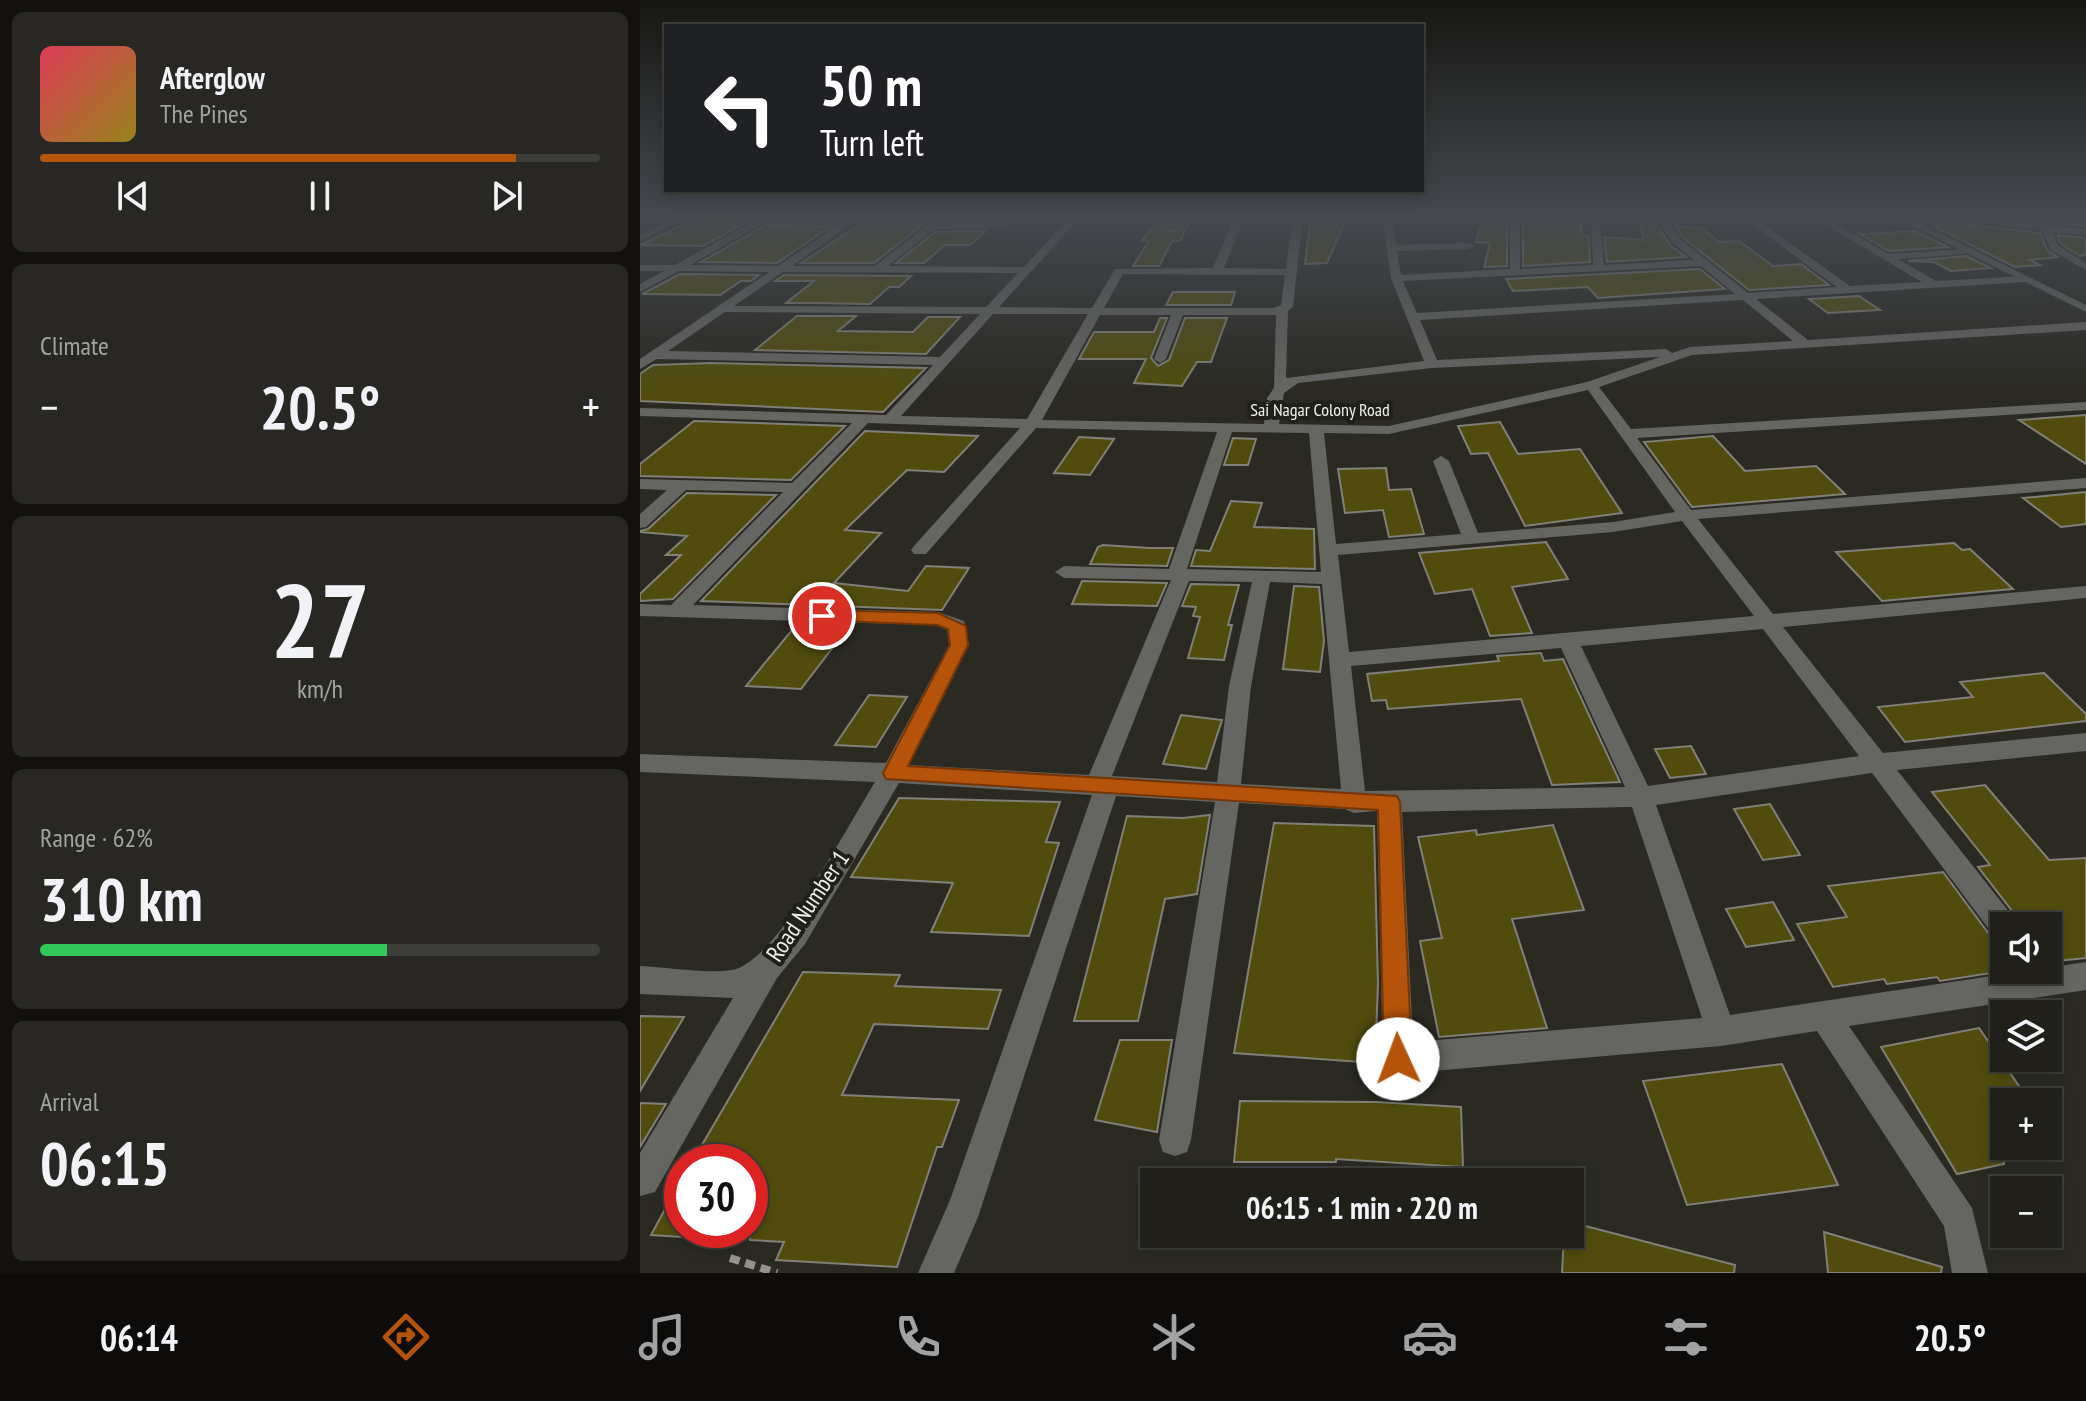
<!DOCTYPE html>
<html lang="en">
<head>
<meta charset="utf-8">
<style>
  :root { --surface:#201f1a; --page:#282723; --text:#f1f3f6; --muted:#a2a2a2; --line:#3d3d39; --accent:#b45309 }
  body { margin:0; font-family:"PT Sans Narrow",sans-serif; background:var(--page); color:var(--text); height:100vh; display:flex; flex-direction:column; font-size:30px; white-space:nowrap }
  * { box-sizing:border-box; margin:0 }
  p { font-size:26px; color:var(--muted) }
  .icon { flex:none; width:44px; height:44px; fill:none; stroke:currentColor; stroke-width:2; stroke-linecap:round; stroke-linejoin:round }
  .map { position:relative; flex:1; overflow:hidden }
  .panel { display:flex; flex-direction:column; gap:12px; padding:12px; background:#12110e; width:640px }
  .panel>* { flex:none }
  .top-card { position:absolute; left:24px; top:24px; width:760px; height:168px; border-radius:0px; box-shadow:0 4px 12px #0003,0 0 0 2px var(--line); background:#202124; color:#fff; overflow:hidden }
  .buttons { position:absolute; left:1350px; top:912px; display:grid; gap:16px }
  .buttons a { display:grid; place-items:center; width:72px; height:72px; border-radius:0px; background:var(--surface); box-shadow:0 4px 12px #0003,0 0 0 2px var(--line); font-size:40px }
  .speed { position:absolute; left:24px; top:1144px; display:flex; gap:16px; font-size:40px; font-weight:700; text-align:center }
  .speed>* { display:grid; place-content:center; width:104px; height:104px; border-radius:50%; background:var(--surface); box-shadow:0 4px 12px #0003,0 0 0 2px var(--line); line-height:1 }
  .speed .limit { border:12px solid #d22; background:#fff; color:#111 }
  .pin { position:absolute; display:grid; place-items:center; width:68px; height:68px; color:#fff; margin:-34px; border:4px solid #fff; border-radius:50%; box-shadow:0 2px 8px #0007 }
  .me { position:absolute; width:88px; margin:-44px; rotate:358deg; stroke-linejoin:round; filter:drop-shadow(0 0 6px #0008) }
  .turn { display:flex; align-items:center; gap:28px; height:168px; padding:0 24px; font-size:36px }
  .turn .icon { width:104px; height:104px; stroke-width:2.5 }
  .turn b { display:block; font-size:56px; line-height:68px }
  .big { font-size:60px; font-weight:700; line-height:1.1 }
  .panel .widget { flex:1; display:flex; flex-direction:column; justify-content:center; gap:12px; min-width:0; padding:0 28px; border-radius:12px; background:var(--page) }
  .panel .dial { align-items:center; gap:0 }
  .dial b { font-size:104px; line-height:1 }
  .song { display:flex; align-items:center; gap:24px }
  .cover { width:96px; height:96px; border-radius:12px; background:linear-gradient(135deg,hsl(350 70% 55%),hsl(50 70% 35%)) }
  .played { height:8px; border-radius:4px; background:linear-gradient(90deg,var(--accent) 85%,var(--line) 85%) }
  .keys { display:flex; justify-content:space-around; direction:ltr }
  .heat { display:flex; justify-content:space-between; align-items:center; font-size:44px; direction:ltr }
  .charge { height:12px; border-radius:6px; background:linear-gradient(90deg,#34c759 62%,var(--line) 0) }
  .trip { position:absolute; left:500px; top:1168px; width:444px; height:80px; border-radius:0px; background:var(--surface); box-shadow:0 4px 12px #0003,0 0 0 2px var(--line); font-weight:700; line-height:80px; text-align:center }
  .dock { display:flex; height:128px; justify-content:space-around; align-items:center; background:#0d0c0a; color:var(--muted) }
  .dock .icon { width:56px; height:56px }
  .dock .on { color:var(--accent) }
  .dock b { font-size:36px; color:var(--text) }
  main { display:flex; flex:1; min-height:0 }
  .map>svg:first-child { display:block }
  .building { fill:#514c0d; stroke:#808078; stroke-width:2 }
  .lines { fill:none; stroke-linecap:round; stroke-linejoin:round }
  .path { stroke:#93928c; stroke-width:8; stroke-dasharray:10 6; stroke-linecap:butt }
  .minor { fill:#656562; fill-rule:evenodd }
  .tertiary { fill:#656562; fill-rule:evenodd }
  .route { fill:#b45309; stroke:#753606; stroke-width:2 }
  .labels { text-anchor:middle; stroke-width:8; stroke-linejoin:round; paint-order:stroke }
  .far-street-label { font-size:18px; fill:#f0f0eb; stroke:#202019 }
  .near-street-label { font-size:24px; fill:#f0f0eb; stroke:#202019 }
</style>
</head>
<body>
<main>
<section class="panel">
<div class="widget">
<div class="song"><i class="cover"></i><div><b>Afterglow</b><p>The Pines</p></div></div>
<div class="played"></div>
<div class="keys"><svg class="icon" aria-label="previous" viewBox="0 0 24 24"><path d="M18 5L8 12l10 7zM5 5v14"/></svg><svg class="icon" aria-label="pause" viewBox="0 0 24 24"><path d="M8 5v14M16 5v14"/></svg><svg class="icon" aria-label="next" viewBox="0 0 24 24"><path d="M6 5l10 7-10 7zM19 5v14"/></svg></div>
</div>
<div class="widget"><p>Climate</p>
<div class="heat"><a>−</a><b class="big">20.5°</b><a>+</a></div>
</div>
<div class="widget dial"><b>27</b><p>km/h</p></div>
<div class="widget"><p>Range · 62%</p><b class="big">310 km</b><div class="charge"></div></div>
<div class="widget"><p>Arrival</p><b class="big">06:15</b></div>
</section>
<div class="map">
<svg width="1446" height="1273" viewBox="0 0 1446 1273">
  <rect width="100%" height="100%" fill="#2a2922"/>
  <path class="building" d="M62,215H119L63,246L1,245Z
    M271,215H295L234,263H161L227,220L263,221Z
    M531,215L524,227L527,231L535,230L547,216H552L540,241H532L519,266H493L509,241L502,240L522,216Z
    M671,215H708L687,263L665,264Z
    M844,215H867V266L844,267L850,243L836,242Z
    M1337,215H1446V226Z
    M883,220L942,225L941,235L949,236L950,262L883,266Z
    M1290,220L1400,233L1408,251L1418,257L1389,260L1400,265L1375,267L1293,226Z
    M126,225L191,226L137,263L61,262Z
    M1000,225L1018,226L1030,245L1046,257L967,262L964,237L1004,240Z
    M1036,226L1062,228L1079,242L1099,241L1133,266L1161,264L1189,285L1109,290L1042,237Z
    M346,231L330,245H305L284,263H256L295,232Z
    M1275,231L1308,247L1249,251L1220,234Z
    M1417,235L1446,238V255L1440,256L1421,244Z
    M1326,256L1351,268L1311,271L1294,262L1268,261Z
    M1060,269L1085,289L958,298L948,287L873,291L866,279Z
    M40,274L119,275L111,281H101L80,295L2,294Z
    M144,275L271,276L259,287H249L230,304L173,303H146L174,281H135Z
    M533,292H595L591,305H526Z
    M1219,296L1240,310L1188,313L1169,299Z
    M157,316H216L198,331L273,332L288,317H320L286,354L115,350Z
    M520,318H527L511,358L518,366L529,360L545,318H587L571,362H557L542,386L494,383L506,359H439L454,332H514Z
    M71,363L286,368L243,412L0,401V374L13,365Z
    M1446,415V464L1379,420Z
    M54,421L205,426L151,480L0,476V464Z
    M860,422L878,454L940,449L982,513L885,526L848,453L831,454L818,426Z
    M225,431L338,436L304,472L267,470L205,530L241,533L194,583L268,591L286,566L329,568L302,610L61,601Z
    M1073,436L1105,471L1176,466L1205,494L1052,507L1004,442Z
    M439,437L474,439L450,475L414,473Z
    M593,438L616,439L608,465H584Z
    M746,468L749,490L771,489L784,534L749,537L743,510L705,513L698,469Z
    M1446,492V524L1421,527L1383,498Z
    M47,493L136,495L33,599L0,601V594L41,555H26L47,536L0,532V531L8,529Z
    M591,501L622,503L614,527L674,529L675,569L551,566L556,550L570,551Z
    M906,542L928,579L872,587L892,633L850,636L832,589L795,594L779,553Z
    M1314,543L1322,550L1330,549L1373,589L1242,601L1196,552Z
    M463,545L509,548H533L527,566L450,564L458,547Z
    M442,581L527,583L517,606L432,604Z
    M551,584L599,585L588,625H592L584,660L548,658L560,617L553,616L556,607L542,606Z
    M654,586L679,587L684,641L680,672L643,669Z
    M157,624L210,625L161,689L106,686Z
    M901,653L904,661L923,659L980,782L912,785L881,699L748,709L746,700L732,701L727,674L859,661L857,656Z
    M1404,673L1446,714V721L1265,742L1238,707L1333,697L1320,682Z
    M229,695L267,697L236,747L195,745Z
    M541,715L582,720L566,769L523,764Z
    M1051,746L1066,774L1030,778L1015,749Z
    M1345,785L1409,860L1446,858V958L1408,962V926H1380L1376,916L1338,867L1350,865L1292,792Z
    M259,798L420,802L406,842L419,843L389,936L291,932L313,883L211,877Z
    M1130,804L1160,855L1123,860L1094,809Z
    M570,815L557,894L525,899L498,1021H434L487,816L543,818Z
    M634,823L734,826L738,983L735,1063L594,1053Z
    M913,825L944,910L872,919L907,1028L799,1037L780,941L802,938L778,837L836,830L837,835Z
    M1303,872L1352,938L1364,943V971L1300,981L1297,977L1247,984L1244,979L1193,987L1157,924L1207,917L1188,886Z
    M1133,902L1154,940L1106,947L1086,909Z
    M163,972L260,975L255,986L361,990L348,1029L234,1024L202,1095L319,1100L302,1147H297L257,1267L136,1260L144,1242L110,1240V1162H52Z
    M0,1016L44,1017L0,1091Z
    M1339,1028L1390,1102H1364V1164L1317,1174L1241,1047Z
    M480,1040H532L517,1132L455,1120Z
    M1142,1064L1198,1185L1047,1205L1003,1081Z
    M600,1101L736,1102L821,1107L823,1167L696,1159V1162H594Z
    M0,1103L26,1104L0,1147Z
    M42,1178V1237L11,1235Z
    M930,1222L1095,1265L1094,1273H922L924,1234H930Z
    M1184,1232L1302,1267L1301,1273H1188Z"/>
  <g class="lines">
    <path class="path" d="M90,1258L137,1273"/>
    <path class="minor" d="M40,215H53L0,241V234Z
      M125,215H137L50,265L138,266L213,215H224L152,266H235L299,216L307,218L301,223L362,222L377,215H389L364,228L294,229L248,266L384,267L432,215H442L359,307L452,308L475,269L573,268L595,215H605L584,268L646,269L653,215H663L653,307L648,311L646,378L784,361L751,278L743,223L746,215H756L753,223L756,245L829,243L834,246L829,249L757,251L761,275L870,269V215H1106L1116,219L1210,286L1282,282L1169,215H1181L1248,254L1328,249L1324,254L1258,259L1296,281L1385,276L1390,279L1385,282L1116,299L1168,340L1446,322V330L1052,355L959,387L991,429L1446,402V410L997,438L1051,510L1446,478V488L1058,519L1133,614L1446,586V598L1143,627L1243,753L1446,733V751L1257,770L1374,918L1377,926H1364V940L1354,936L1232,773L1016,805L1090,1015L1446,962V990L1209,1026L1332,1208L1348,1273H1312L1304,1226L1177,1031L1081,1046L758,1074L747,1070L743,1059L737,811L714,813L705,809L599,803L551,1140L547,1152L535,1156L523,1152L519,1140L575,802L476,796L338,1217L314,1273H278L310,1200L452,795L259,783L165,944L137,978L15,1192L0,1196V1153L93,998L0,994V966C27,967 66,974 92,970C136,963 210,822 235,782L0,772V754L246,763L309,645L307,630L296,625L0,616V604L31,605L143,492L46,490L6,527L0,528V514L27,490L0,489V479L152,483L212,423L0,416V408L246,415L293,365L17,359L0,369V359L129,272L39,271L0,292V284L24,271H0V265H35ZM880,217L951,223L953,265L880,269ZM1101,220L1110,223L1197,287L1108,293L1040,239L1029,221ZM1019,221L1033,243L1054,260L964,265L960,223ZM1061,266L1095,294L777,313L763,281ZM143,272L378,273L346,307L94,306ZM483,274L645,275L641,305L633,308H464ZM1103,300L1153,341L1050,347L1032,353L1026,349L797,360L780,320ZM85,312L340,314L300,357L28,351ZM353,314H448L387,419L261,416ZM460,315H531L514,359L520,363L526,359L543,315H636L634,388L627,398L624,424L402,420ZM1020,357L947,382L749,426L639,424L644,393L658,383L792,368ZM948,390L1035,512L973,522L838,533L809,461L801,456L793,461L821,534L696,544L684,433L749,434ZM228,423L380,428L274,546L271,550L274,554H286L396,428L577,432L529,569L424,566L415,572L424,578L531,580L449,775L269,765L329,645L324,621L298,612L53,605ZM592,432L669,433L681,572L547,569ZM1042,521L1114,616L709,652L698,555L973,532ZM549,581L612,582L589,686L577,782L472,776ZM630,582L682,584L701,789L601,784L611,686ZM1123,629L1219,756L1008,786L941,646ZM921,648L985,787L725,791L711,666ZM992,807L1062,1018L773,1042L762,812Z
      M534,215H544L533,228H527Z
      M1271,215H1305L1446,229V235L1412,232L1419,246L1446,263V270L1411,250L1402,230Z"/>
    <path class="tertiary" d="M1250,215H1263L1446,305V312Z"/>
  </g>
  <linearGradient id="sky" x2="0" y2="1"><stop stop-color="#171713"/><stop offset="0.55" stop-color="#44494f"/><stop offset="1" stop-color="#44494f" stop-opacity="0"/></linearGradient>
  <rect width="1446" height="393" fill="url(#sky)"/>
  <path class="route" d="M182,610L298,613L326,626L328,645L268,766L757,796L760,802L772,1059L768,1069L758,1073L748,1069L744,1059L738,810L246,779L243,773L310,645L308,629L297,625L175,620L173,616Z"/>
  <g class="labels">
    <g class="far-street-label">
      <text x="680" y="416">Sai Nagar Colony Road</text>
    </g>
    <g class="near-street-label">
      <text transform="translate(168 906) rotate(-56)" y="8">Road Number 1</text>
    </g>
  </g>
</svg>
<div class="buttons">
<a><svg class="icon" aria-label="sound" viewBox="0 0 24 24"><path d="M4 9h4l5-4v14l-5-4H4zM17 9q2 3 0 6"/></svg></a>
<a><svg class="icon" aria-label="layers" viewBox="0 0 24 24"><path d="M12 4l9 5-9 5-9-5zM3 14l9 5 9-5"/></svg></a>
<a>+</a>
<a>−</a>
</div>
<div class="speed"><div class="limit">30</div></div>
<div class="pin" style="left:182px;top:616px;background:#d93025"><svg class="icon" aria-label="arrive" viewBox="0 0 24 24"><path d="M6 21V4h12l-3 4 3 4H6"/></svg></div>
<svg class="me" style="left:758px;top:1059px" viewBox="-20 -20 40 40"><circle r="19" fill="#fff"/><path d="M0-13L10 11 0 6-10 11z" fill="#b45309"/></svg>
<div class="trip">06:15 · 1 min · 220 m</div>
<div class="top-card">
<div class="turn"><svg class="icon" aria-label="left" viewBox="0 0 24 24"><path d="M17 20v-9H6M10 6l-5 5 5 5"/></svg><div><b>50 m</b>Turn left</div></div>
</div>
</div>
</main>
<nav class="dock">
<b>06:14</b>
<svg class="icon on" aria-label="directions" viewBox="0 0 24 24"><path d="M12 3l9 9-9 9-9-9zM9 14v-3h6M13 9l2 2-2 2"/></svg>
<svg class="icon" aria-label="music" viewBox="0 0 24 24"><path d="M9 18V5l10-2v13"/><circle cx="6" cy="18" r="3"/><circle cx="16" cy="16" r="3"/></svg>
<svg class="icon" aria-label="phone" viewBox="0 0 24 24"><path d="M5 4h4l2 5-3 2q2 4 5 5l2-3 5 2v4C11 20 4 13 5 4z"/></svg>
<svg class="icon" aria-label="climate" viewBox="0 0 24 24"><path d="M12 3v18M4 7l16 10M4 17L20 7"/></svg>
<svg class="icon" aria-label="car" viewBox="0 0 24 24"><path d="M5 17H2v-5l4-1 3-4h7l3 4 3 1v5h-3M9 17h6M6 11h13"/><circle cx="7" cy="17" r="2"/><circle cx="17" cy="17" r="2"/></svg>
<svg class="icon" aria-label="filters" viewBox="0 0 24 24"><path d="M4 7h16M4 17h16"/><circle cx="9" cy="7" r="2"/><circle cx="15" cy="17" r="2"/></svg>
<b>20.5°</b>
</nav>
</body>
</html>
